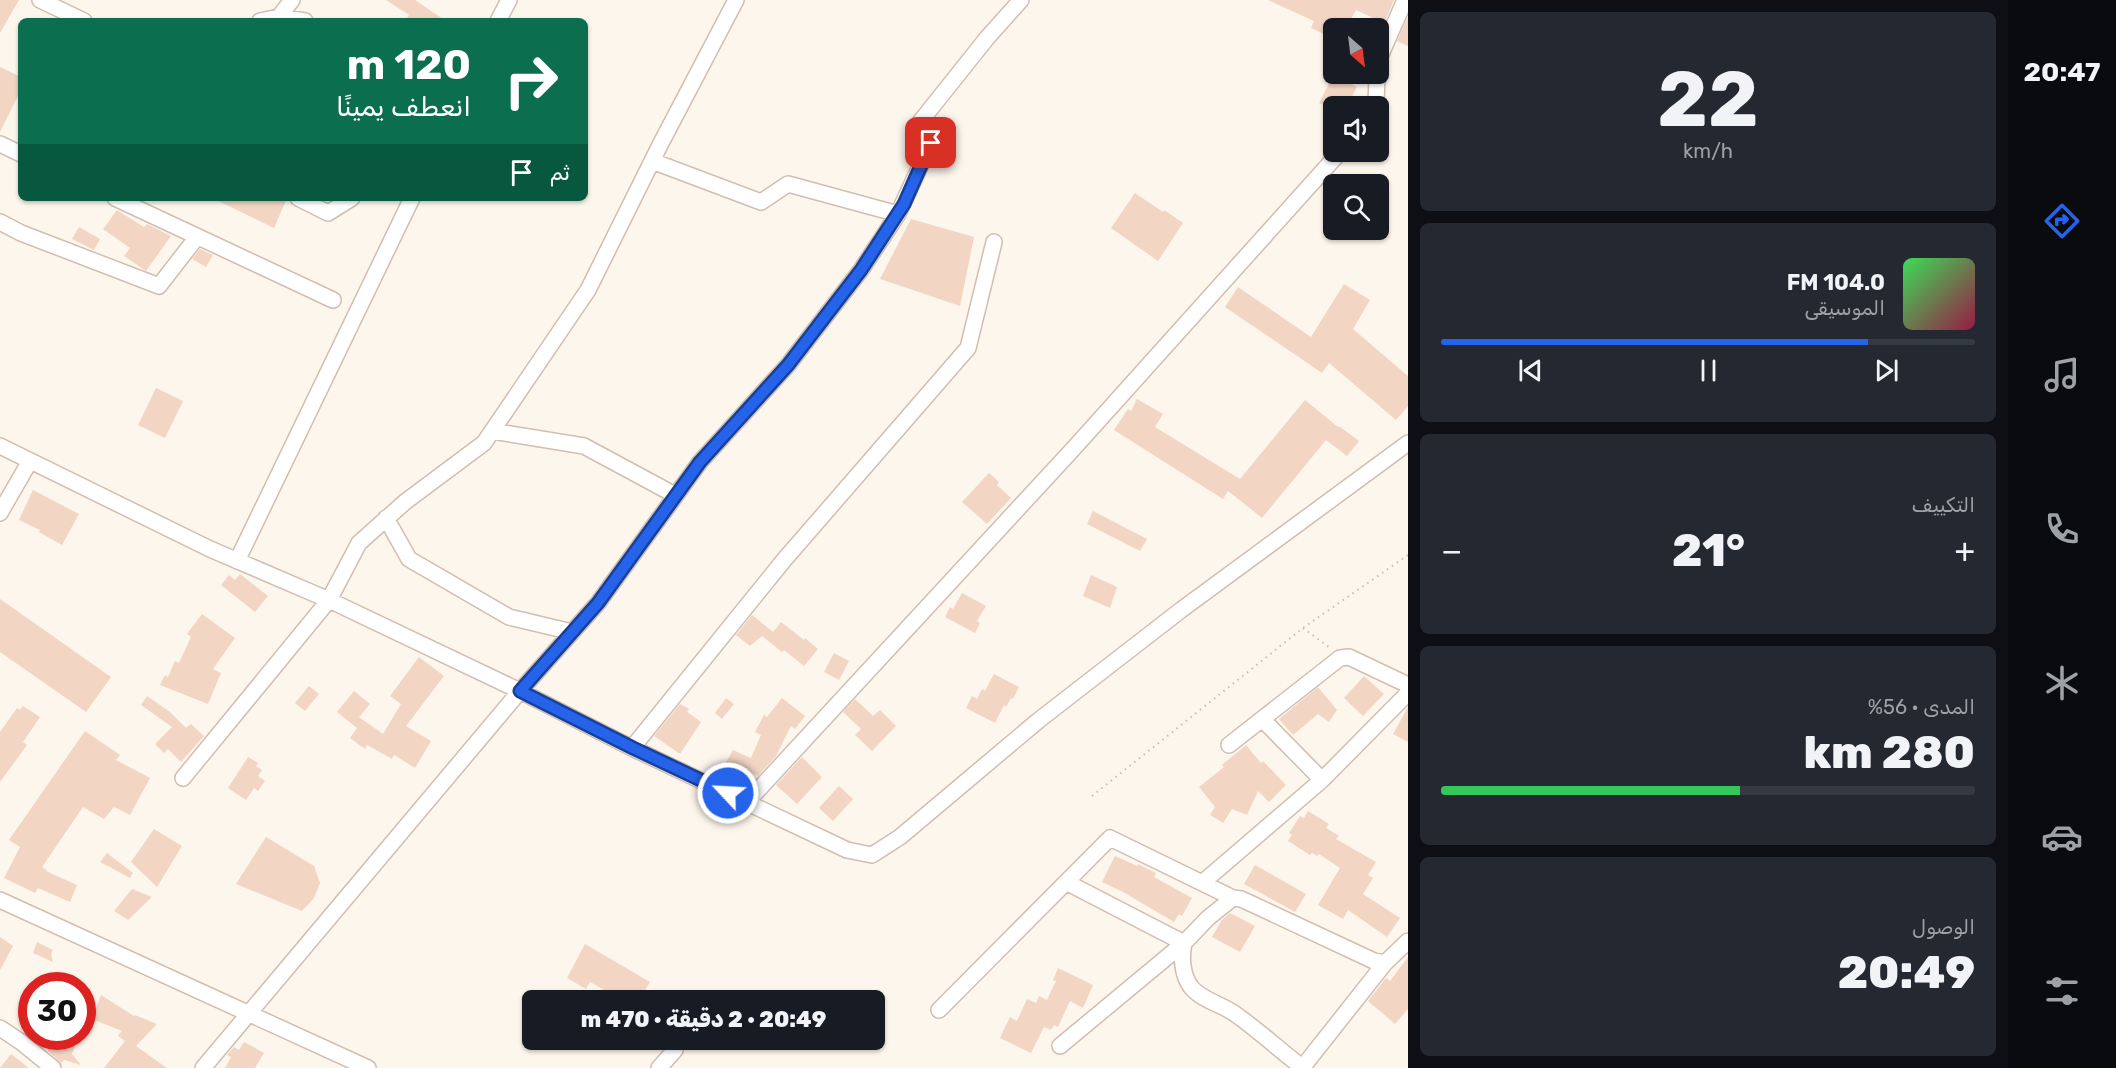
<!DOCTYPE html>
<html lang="ar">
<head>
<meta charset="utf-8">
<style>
  :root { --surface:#171b24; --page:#242831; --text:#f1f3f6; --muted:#9ea1a6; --line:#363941; --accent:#2563eb }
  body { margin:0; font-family:Rubik,"Noto Naskh Arabic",sans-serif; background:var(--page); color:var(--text); direction:rtl; height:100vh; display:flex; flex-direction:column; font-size:22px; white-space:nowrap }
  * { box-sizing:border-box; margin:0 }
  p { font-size:20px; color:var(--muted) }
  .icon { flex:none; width:33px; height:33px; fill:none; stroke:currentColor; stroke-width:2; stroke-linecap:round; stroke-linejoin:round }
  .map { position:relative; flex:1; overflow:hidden; direction:ltr }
  .drawer { display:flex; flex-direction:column; gap:12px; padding:12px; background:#0d0f14; width:600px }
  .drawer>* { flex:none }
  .banner { position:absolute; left:18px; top:18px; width:570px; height:183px; border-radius:9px; box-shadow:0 2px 4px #0004; direction:rtl; background:#0b6e4f; color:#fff; overflow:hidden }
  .needle { width:39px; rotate:152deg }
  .fabs { position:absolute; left:1323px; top:18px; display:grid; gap:12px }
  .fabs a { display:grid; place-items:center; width:66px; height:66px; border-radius:9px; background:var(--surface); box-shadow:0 2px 4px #0004; font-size:30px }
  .speed { position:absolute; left:18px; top:972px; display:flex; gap:12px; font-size:30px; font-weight:700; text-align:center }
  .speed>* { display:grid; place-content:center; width:78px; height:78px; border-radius:50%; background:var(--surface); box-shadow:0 2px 4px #0004; line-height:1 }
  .speed .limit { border:9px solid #d22; background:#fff; color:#111 }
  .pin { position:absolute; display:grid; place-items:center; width:51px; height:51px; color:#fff; margin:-26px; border-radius:12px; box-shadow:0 3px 9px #0006 }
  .me { position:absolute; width:66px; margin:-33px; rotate:295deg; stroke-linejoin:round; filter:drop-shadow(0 0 4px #0008) }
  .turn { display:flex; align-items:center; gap:21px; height:126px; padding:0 18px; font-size:27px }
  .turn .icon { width:78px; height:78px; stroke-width:2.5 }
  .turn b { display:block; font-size:42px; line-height:51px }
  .then { display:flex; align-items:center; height:57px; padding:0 18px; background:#0003; gap:12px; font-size:22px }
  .big { font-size:45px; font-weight:800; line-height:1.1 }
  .drawer .tile { flex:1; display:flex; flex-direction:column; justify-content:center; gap:9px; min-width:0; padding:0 21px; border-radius:9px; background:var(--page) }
  .drawer .dial { align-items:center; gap:0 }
  .dial b { font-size:78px; line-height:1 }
  .song { display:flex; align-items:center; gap:18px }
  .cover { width:72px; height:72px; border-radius:9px; background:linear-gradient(135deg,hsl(130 70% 55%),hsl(340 70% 35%)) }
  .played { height:6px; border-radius:3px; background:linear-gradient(90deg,var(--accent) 80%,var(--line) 80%) }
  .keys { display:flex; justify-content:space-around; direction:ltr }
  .heat { display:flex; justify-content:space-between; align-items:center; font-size:33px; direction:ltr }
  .charge { height:9px; border-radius:4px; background:linear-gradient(90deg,#34c759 56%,var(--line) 0) }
  .trip { position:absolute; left:522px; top:990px; width:363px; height:60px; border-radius:9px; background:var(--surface); box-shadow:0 2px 4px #0004; font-weight:800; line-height:60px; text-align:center; direction:rtl }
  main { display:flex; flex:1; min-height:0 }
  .menu { display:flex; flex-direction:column; width:108px; justify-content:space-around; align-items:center; background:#090b0e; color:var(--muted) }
  .menu .icon { width:42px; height:42px }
  .menu .selected { color:var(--accent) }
  .menu b { font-size:27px; color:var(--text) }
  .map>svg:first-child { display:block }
  .building { fill:#f3d5c3 }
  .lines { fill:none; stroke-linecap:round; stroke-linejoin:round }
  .minor-casing { stroke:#d1beb0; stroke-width:18 }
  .path { stroke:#d9b8a5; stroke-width:2; stroke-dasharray:1.5 4.5; stroke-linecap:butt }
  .minor { stroke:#fff; stroke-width:15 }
  .route-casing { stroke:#184099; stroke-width:15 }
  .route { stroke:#2563eb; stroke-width:10 }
</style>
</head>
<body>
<main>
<nav class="menu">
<b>20:47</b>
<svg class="icon selected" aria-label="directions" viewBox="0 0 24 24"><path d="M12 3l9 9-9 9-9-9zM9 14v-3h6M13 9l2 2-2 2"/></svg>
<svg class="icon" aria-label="music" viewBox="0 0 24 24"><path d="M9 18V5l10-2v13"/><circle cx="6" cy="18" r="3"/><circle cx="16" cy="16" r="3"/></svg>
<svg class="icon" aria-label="phone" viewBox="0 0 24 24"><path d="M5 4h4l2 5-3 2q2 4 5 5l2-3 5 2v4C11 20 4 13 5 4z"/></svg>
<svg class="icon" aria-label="climate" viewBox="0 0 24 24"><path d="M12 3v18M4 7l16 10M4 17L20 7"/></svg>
<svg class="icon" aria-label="car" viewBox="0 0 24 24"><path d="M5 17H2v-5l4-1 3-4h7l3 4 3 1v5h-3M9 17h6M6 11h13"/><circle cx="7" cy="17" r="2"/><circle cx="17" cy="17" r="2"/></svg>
<svg class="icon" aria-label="filters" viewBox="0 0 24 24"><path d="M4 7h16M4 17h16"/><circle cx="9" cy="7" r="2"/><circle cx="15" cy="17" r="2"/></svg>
</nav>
<section class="drawer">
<div class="tile dial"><b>22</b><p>km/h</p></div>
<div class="tile">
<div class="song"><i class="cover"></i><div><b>104.0 FM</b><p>الموسيقى</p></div></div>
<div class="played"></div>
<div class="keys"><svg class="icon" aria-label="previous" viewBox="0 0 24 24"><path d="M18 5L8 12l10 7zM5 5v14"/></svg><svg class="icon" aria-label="pause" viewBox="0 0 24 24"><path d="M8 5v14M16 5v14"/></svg><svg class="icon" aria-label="next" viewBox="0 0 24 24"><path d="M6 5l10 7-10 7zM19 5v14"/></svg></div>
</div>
<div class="tile"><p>التكييف</p>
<div class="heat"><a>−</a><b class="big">21°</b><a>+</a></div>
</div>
<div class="tile"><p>المدى · 56%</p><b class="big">280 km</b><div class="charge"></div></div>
<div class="tile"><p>الوصول</p><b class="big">20:49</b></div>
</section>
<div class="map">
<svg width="1408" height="1068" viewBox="0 0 1408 1068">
  <rect width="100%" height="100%" fill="#fdf6ec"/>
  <path class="building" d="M0,0H19L0,33Z
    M386,0H415L446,21H405L409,15Z
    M1268,0H1394L1384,23L1356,10L1346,28H1334V39L1311,28L1314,21Z
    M1408,17V46L1397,41Z
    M0,67L21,77V90L0,132Z
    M1341,79L1357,87L1347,106H1334V111L1319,103L1331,80L1339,84Z
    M1135,193L1163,212L1164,210L1183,223L1158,261L1111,228Z
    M212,198H287L274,228Z
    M117,210L144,227L147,224L171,236L146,271L124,256L130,248L103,229Z
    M911,219L974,237L960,306L880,279Z
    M79,227L100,239L94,250L72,239Z
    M200,249L213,255L206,267L192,259Z
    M1344,284L1370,300L1353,329L1408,376V406L1396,420L1329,363L1322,373L1225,307L1238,287L1311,337Z
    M156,388L183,401L165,438L138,425Z
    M1137,399L1163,414L1155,427L1240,479L1305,400L1338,427L1339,426L1359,441L1347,456L1326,440L1262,518L1228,491L1223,499L1114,430L1128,409L1131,411Z
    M989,473L999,482L997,485L1011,498L987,524L962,502Z
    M33,490L79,514L62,545L39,532L40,530L19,520Z
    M1093,511L1147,539L1140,551L1087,524Z
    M240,574L268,596L255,612L221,585L229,575L235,580Z
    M1091,575L1117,587L1110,608L1083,596Z
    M962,593L986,606L977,621L980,623L975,633L945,617L950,607L953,609Z
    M0,599L111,677L86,712L0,652Z
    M202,614L235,638L213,669L221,673L208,704L160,685L165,675L168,677L175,661L179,663L191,637L187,634Z
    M752,615L773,632L781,622L804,640L805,638L818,649L804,666L784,650L782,652L762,636L750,646L736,635Z
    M834,653L849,661L839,680L824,672Z
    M419,657L444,676L406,726L431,741L415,768L394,755L392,759L367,745L365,749L350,738L357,728L337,712L354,691L370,704L359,717L383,734L401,704L390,696Z
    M994,674L1019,687L1013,699L1011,698L1006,707L1004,705L995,723L966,708L972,696L977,699L982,689L985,691Z
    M1364,676L1384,694L1363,716L1344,698Z
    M309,686L319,694L305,711L295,703Z
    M1318,687L1337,710L1329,722L1318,714L1293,735L1279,719Z
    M147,696L170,712L186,728L191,724L204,736L181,762L168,749L164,753L155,744L172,727L141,705Z
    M726,698L734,704L722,719L715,713Z
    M782,698L805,716L795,729L791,726L776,756L758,776L748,771L744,781L721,771L733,750L751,758L761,735L755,732L764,715L767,717Z
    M855,699L873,716L880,710L896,726L872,751L855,735L861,729L843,712Z
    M680,704L689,709L687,712L701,722L680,754L654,736Z
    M23,706L40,717L23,742L27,745L0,782V732L17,708L20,710Z
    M1408,707V742L1393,734Z
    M85,731L120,755L116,760L150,778L130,815L114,807L104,819L83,807L42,867L47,870L46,871L77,885L70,902L38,888L35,893L4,878L20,847L9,840Z
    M1246,745L1261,763L1263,761L1286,785L1269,802L1258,791L1247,815L1232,809L1223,823L1210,815L1215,807L1199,787L1224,767L1222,765Z
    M248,757L258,763L256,766L262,770L258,776L265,781L258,791L254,788L246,800L228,788Z
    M802,757L822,777L797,804L776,785Z
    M839,786L853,799L833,821L819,808Z
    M1308,811L1329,824L1326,828L1339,836L1336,839L1376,862L1368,875L1373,878L1363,894L1400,918L1387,937L1348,910L1343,919L1318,905L1340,868L1319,854L1317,856L1312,853L1310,855L1288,841L1292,835L1289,833L1300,816L1304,818Z
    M154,829L182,846L157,887L131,862Z
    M266,837L314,866L320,883L314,898L302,911L236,884Z
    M107,853L133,873L130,878L100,862Z
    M1115,856L1137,866L1138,864L1156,873L1154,877L1192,898L1182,916L1179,914L1174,922L1123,892L1102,882Z
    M1255,865L1306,894L1295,912L1244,884Z
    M132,889L152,897L128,920L114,911Z
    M1230,913L1255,926L1240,952L1212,937L1222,920Z
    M0,937L13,946L0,970Z
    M37,942L53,950L51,954L53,962L33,953Z
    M585,944L650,982L639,1000H622L590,982L586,989L567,978Z
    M1408,957V1009L1395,1024L1368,1001L1386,978L1390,981Z
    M1058,968L1093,985L1083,1008L1070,1001L1058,1027L1054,1025L1051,1030L1044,1027L1031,1053L1000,1038L1010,1017L1017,1021L1027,999L1036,1003L1039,996L1047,1000L1056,981L1053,980Z
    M59,972L80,986H46Z
    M101,995L134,1016L135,1015L157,1024L136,1046L167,1068H104L125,1041L118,1036L122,1031L92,1019Z
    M59,1036H63L75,1045L72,1054L81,1065L64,1060L61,1063L48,1051Z
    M244,1042L264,1053L255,1068H225L231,1057L227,1055L234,1047L239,1050Z
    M11,1054L29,1068H0Z"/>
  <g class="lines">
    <defs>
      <path id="minor" d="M40,0L84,21
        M279,17L292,0
        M260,21L279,17L305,21
        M498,21L509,0
        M1378,61L1405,0
        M1376,106L1377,74
        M0,144L21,154
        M652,161L761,202L788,184L898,214
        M115,198L333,300
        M298,198L328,213L352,198
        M0,222L21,233L159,286L197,237
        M492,431L584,446L675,495
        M0,446L210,549L329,600L520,691L632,748L847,850L872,855L900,837L1039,720L1181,610L1408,443
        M0,513L30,461
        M386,518L409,559L509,617L572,632
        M237,561L412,198
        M1262,719L1322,780
        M1229,745L1340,658L1349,657L1408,685
        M632,748L784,560L968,348L994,242
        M183,778L329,600L359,543L405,502L484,443L588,290L660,145L736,0
        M747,802L1074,448L1340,152
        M1066,882L1184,943
        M1202,883L1322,780L1408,693
        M0,900L368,1068
        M1184,943C1181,957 1182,975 1191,987C1202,1001 1225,1005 1238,1016C1260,1032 1281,1051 1303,1068
        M939,1010L1110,838L1233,898
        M0,1028L21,1042L53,1068
        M1060,1046L1184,943L1208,918L1233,898L1241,899L1252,904L1374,961L1385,963
        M203,1068L520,691L598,603L700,462L788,365L861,270L898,214L931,143L920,122L987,38L1021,0
        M659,1068L675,1050L676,1040
        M1302,1068L1385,963L1408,941"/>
    </defs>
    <use href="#minor" class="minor-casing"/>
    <path class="path" d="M1303,628L1330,648
      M1092,796L1303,628L1408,555"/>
    <use href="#minor" class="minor"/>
  </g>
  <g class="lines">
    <defs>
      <path id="route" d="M728,793L633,748L520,691L598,603L700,462L788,365L861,270L904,204L931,143"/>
    </defs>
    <use href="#route" class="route-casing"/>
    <use href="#route" class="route"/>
  </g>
</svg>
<div class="fabs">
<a><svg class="needle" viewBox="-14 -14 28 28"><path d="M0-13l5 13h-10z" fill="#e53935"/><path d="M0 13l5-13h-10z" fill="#9ea1a6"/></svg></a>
<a><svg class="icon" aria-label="sound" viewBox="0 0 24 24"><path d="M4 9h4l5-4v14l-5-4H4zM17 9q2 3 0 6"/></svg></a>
<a><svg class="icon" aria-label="search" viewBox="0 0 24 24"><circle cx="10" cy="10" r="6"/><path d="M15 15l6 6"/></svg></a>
</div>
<div class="speed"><div class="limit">30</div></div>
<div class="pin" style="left:931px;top:143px;background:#d93025"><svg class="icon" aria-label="arrive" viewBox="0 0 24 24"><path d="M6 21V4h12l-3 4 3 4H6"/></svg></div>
<svg class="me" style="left:728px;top:793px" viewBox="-20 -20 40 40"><circle r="17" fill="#2563eb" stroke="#fff" stroke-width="3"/><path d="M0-11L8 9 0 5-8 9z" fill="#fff"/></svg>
<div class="trip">20:49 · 2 دقيقة · 470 m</div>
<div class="banner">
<div class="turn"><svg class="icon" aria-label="right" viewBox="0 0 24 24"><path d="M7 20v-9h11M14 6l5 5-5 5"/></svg><div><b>120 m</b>انعطف يمينًا</div></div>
<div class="then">ثم<svg class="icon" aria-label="arrive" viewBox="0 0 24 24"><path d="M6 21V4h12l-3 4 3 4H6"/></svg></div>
</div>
</div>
</main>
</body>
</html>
